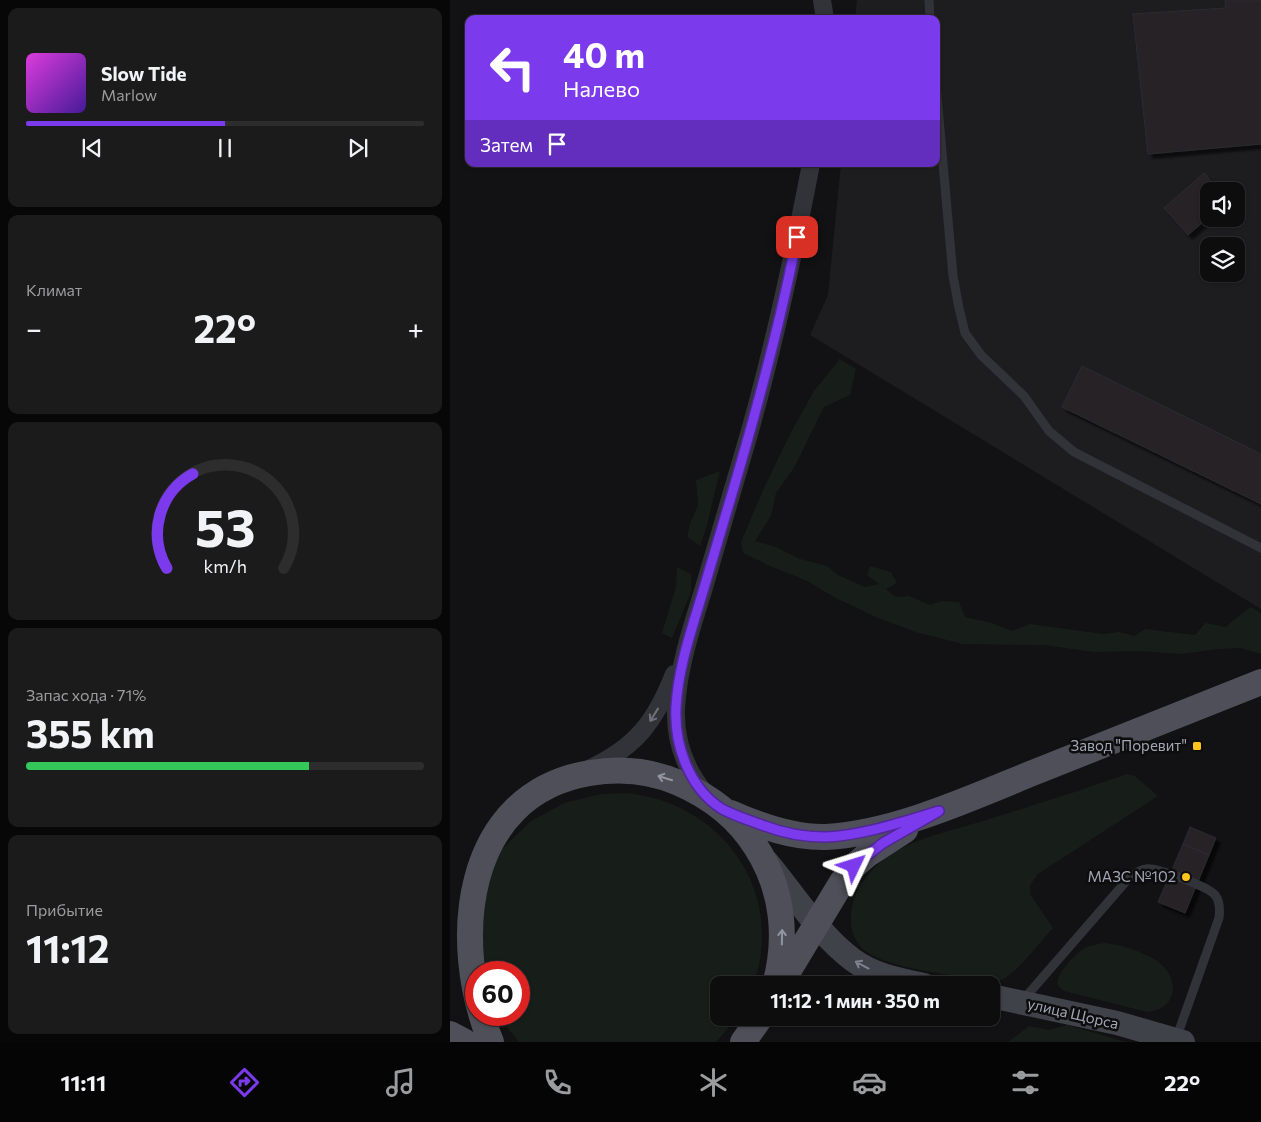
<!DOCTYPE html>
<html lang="ru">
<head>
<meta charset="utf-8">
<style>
  :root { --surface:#0e0d0e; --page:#1c1b1c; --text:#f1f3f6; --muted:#9b9c9e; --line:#2e2d2e; --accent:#7c3aed }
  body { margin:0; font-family:Commissioner,sans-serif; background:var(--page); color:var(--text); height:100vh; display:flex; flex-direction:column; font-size:19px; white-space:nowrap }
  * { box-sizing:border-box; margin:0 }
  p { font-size:16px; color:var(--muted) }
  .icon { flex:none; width:28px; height:28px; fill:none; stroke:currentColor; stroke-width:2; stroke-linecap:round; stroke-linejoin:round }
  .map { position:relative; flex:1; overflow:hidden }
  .panel { display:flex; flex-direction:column; gap:8px; padding:8px; background:#080708; width:450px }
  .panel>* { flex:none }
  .banner { position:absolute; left:15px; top:15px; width:475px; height:152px; border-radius:10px; box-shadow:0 1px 4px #0004,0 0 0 1px var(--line); background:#7c3aed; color:#fff; overflow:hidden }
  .fabs { position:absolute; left:750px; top:182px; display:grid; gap:10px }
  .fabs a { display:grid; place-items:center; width:45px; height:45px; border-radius:10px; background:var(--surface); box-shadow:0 1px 4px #0004,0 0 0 1px var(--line); font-size:25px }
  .speed { position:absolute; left:15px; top:961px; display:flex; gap:10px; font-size:25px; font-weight:700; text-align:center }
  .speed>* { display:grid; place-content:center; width:65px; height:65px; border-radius:50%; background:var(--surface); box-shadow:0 1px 4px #0004,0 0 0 1px var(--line); line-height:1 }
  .speed .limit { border:8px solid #d22; background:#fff; color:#111 }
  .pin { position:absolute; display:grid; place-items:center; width:42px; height:42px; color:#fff; margin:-21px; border-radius:10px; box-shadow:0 2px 8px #0006 }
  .me { position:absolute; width:55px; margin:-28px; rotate:49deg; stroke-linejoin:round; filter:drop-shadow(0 0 4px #0008) }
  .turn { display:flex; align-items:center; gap:18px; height:105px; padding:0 15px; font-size:22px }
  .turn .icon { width:65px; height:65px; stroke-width:2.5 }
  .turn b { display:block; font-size:35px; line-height:42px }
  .then { display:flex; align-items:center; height:48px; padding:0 15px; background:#0003; gap:10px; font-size:19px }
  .big { font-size:38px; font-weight:700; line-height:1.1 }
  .panel .tile { flex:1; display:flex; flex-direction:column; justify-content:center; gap:8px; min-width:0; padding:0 18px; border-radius:10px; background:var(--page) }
  .panel .dial { align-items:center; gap:0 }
  .dial svg { height:130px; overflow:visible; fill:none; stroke:var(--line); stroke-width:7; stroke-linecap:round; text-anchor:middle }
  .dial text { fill:var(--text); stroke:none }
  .song { display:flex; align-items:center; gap:15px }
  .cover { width:60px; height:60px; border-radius:8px; background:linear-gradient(135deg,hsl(300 70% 55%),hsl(260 70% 35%)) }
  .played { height:5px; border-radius:2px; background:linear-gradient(90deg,var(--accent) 50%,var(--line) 50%) }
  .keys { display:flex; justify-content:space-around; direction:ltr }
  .heat { display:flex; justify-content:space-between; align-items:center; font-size:28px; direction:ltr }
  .charge { height:8px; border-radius:4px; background:linear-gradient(90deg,#34c759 71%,var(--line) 0) }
  .trip { position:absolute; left:260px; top:976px; width:290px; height:50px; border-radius:10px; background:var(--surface); box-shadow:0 1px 4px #0004,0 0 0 1px var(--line); font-weight:700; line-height:50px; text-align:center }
  .menu { display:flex; height:80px; justify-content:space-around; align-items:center; background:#060506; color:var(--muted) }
  .menu .icon { width:35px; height:35px }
  .menu .active { color:var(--accent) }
  .menu b { font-size:22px; color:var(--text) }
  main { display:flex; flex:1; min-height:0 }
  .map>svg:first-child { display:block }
  .built { fill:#1d1d20; fill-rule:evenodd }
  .green { fill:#171e19 }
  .building { fill:#252427; stroke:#2c2b30; filter:url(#shadow) }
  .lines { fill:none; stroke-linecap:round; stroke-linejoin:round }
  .lane { stroke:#323339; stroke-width:9 }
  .street { stroke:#323339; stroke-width:18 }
  .secondary { stroke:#404249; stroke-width:24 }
  .primary { stroke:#4e4f58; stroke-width:26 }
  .oneway { stroke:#6f727d }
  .oneway2 { stroke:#9095a2 }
  .oneway3 { stroke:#7f838f }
  .route-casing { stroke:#51269a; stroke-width:12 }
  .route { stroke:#7c3aed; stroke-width:9 }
  .poi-dot { fill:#ffc31e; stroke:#0d0d0e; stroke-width:2 }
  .labels { text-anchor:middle; stroke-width:5; stroke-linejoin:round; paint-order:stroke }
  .poi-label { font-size:15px; fill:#a1a6b5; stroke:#0d0d0e; text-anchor:end }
  .street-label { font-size:15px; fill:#a1a6b5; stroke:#0d0d0e }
</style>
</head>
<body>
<main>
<section class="panel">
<div class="tile">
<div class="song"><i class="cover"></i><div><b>Slow Tide</b><p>Marlow</p></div></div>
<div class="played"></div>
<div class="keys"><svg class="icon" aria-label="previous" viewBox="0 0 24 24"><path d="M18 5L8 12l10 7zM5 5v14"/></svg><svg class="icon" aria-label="pause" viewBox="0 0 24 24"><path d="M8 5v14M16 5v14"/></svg><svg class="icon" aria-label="next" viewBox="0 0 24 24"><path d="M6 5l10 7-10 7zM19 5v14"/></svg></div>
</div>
<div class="tile"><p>Климат</p>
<div class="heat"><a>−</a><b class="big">22°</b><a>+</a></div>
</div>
<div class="tile dial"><svg viewBox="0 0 100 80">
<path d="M14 69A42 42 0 1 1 86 69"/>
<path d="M14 69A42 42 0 0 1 30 11" stroke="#7c3aed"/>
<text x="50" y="56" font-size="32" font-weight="700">53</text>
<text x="50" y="72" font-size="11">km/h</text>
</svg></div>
<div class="tile"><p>Запас хода · 71%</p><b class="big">355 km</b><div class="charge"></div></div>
<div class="tile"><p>Прибытие</p><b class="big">11:12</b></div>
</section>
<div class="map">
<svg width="811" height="1042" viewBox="0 0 811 1042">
  <defs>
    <filter id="shadow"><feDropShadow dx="4.5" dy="4.5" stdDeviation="1" flood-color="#0009"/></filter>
  </defs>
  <rect width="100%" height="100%" fill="#121113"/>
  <path class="built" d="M407,0H811V609L360,335L378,295L391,164H486V19H405ZM759,191H786V219H759ZM759,246H786V274H759Z"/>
  <path class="green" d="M390,359L406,369L400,395L374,407L344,468L326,493L321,516L305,541L326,547L350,559L377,566L388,575L415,587L429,584L417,575L420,566L441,572L447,583L436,589L446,597L459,596L480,605L491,601L509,602L515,617L542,623L562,631L580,624L653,634L669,632L684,636L695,629L745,635L755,623L776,627L792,613L801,607L811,613V654L790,648L768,649L731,654L690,651L644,652L594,645L513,644L469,633L428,618L386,598L355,580L320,566L293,553L291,542L313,490L341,432L364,391Z
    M270,471L256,529L250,546L237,537L240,524L248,505L246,480Z
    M227,567L241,574V592L222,638L212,633L226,587Z
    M677,774L685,776L708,796L588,874L580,885V894L603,928C591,941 566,974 551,980C546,981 541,981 535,980C504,975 438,969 414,950C404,942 400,929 401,916C402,888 421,868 443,853C467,838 506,829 533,821C581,806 629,791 677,774Z
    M177,793C272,803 337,892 303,985H269V1018H287L266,1042H69L47,1015H69V972H28L24,928L47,858L54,847L81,821L114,803L151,794Z
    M655,943C669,944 701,954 712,965C731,983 725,1010 697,1012L618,992C615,991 610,989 608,985C604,975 627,952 635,948C641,945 648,944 655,943Z
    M617,1025L676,1042H558L579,1026L599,1030Z"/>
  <path class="building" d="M775,0H811V144L698,154L683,14L776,8Z
    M754,173L770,191H759V217L738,235L714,208Z
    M632,366L811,454V504L612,407Z
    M740,827L766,838L759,855L733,844Z
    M733,844L759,855L735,913L708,902Z"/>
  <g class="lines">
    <path class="lane" d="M479,0L480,19
      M486,85L503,276L509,308L515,333L531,355L574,396L599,431L624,452L811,548
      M573,1000L679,878C684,874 689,870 696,869C706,867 759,887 765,895C770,901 770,910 769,918L726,1039"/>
    <path class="street" d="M372,0L375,19
      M139,769C186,747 205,722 224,674
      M255,793C235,769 225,740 226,709C228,669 241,629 253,591C266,547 279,502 292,458C321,361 342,263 361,164"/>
    <path class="secondary" d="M317,862C344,894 369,935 403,960C423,975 450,980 474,985
      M541,996L667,1023L733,1042"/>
    <path class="primary" d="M281,813C310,826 343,838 376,837C445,833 521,798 585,772C660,742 736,712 811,682
      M331,983L392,882L404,866L418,854L455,830
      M0,1034L15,1042
      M41,1042C0,943 12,794 140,773C170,768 201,771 229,783C261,797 288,818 306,847C333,889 338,938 325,985
      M293,1042L310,1018"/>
  </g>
  <defs><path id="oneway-shaft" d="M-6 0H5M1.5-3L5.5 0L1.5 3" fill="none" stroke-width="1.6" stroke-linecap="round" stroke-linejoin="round" transform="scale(1.25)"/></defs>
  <use class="oneway" href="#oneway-shaft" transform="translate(204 715) rotate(122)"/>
  <g class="oneway2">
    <use href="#oneway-shaft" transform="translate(215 778) rotate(-163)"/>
    <use href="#oneway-shaft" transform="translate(332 937) rotate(-89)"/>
  </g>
  <use class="oneway3" href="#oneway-shaft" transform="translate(412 965) rotate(-152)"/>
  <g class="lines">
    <defs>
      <path id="route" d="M347,237C331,321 308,405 284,487C273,524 262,561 251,598C240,634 228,670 226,707C224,745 239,788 272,809C285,816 301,821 315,826C333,833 355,837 376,837C414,835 452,822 489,811L433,843L404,866"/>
    </defs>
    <use href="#route" class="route-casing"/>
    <use href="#route" class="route"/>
  </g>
  <g class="poi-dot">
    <rect x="742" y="741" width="10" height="10" rx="2.5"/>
    <circle cx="736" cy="877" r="5"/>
  </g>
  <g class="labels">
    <g class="poi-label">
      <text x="737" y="751">Завод "Поревит"</text>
      <text x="726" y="882">МАЗС №102</text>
    </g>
    <g class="street-label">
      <text transform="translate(623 1014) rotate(13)" y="5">улица Щорса</text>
    </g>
  </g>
</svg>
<div class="fabs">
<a><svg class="icon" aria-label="sound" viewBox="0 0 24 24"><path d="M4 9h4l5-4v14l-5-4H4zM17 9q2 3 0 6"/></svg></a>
<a><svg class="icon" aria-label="layers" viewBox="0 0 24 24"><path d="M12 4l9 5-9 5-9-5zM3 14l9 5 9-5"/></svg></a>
</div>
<div class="speed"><div class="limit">60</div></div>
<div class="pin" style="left:347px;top:237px;background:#d93025"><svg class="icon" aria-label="arrive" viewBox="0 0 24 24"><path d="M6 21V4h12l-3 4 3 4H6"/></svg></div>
<svg class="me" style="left:404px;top:866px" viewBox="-20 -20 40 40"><path d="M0-17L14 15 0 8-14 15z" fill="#7c3aed" stroke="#fff" stroke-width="4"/></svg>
<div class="trip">11:12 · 1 мин · 350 m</div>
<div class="banner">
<div class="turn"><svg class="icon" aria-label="left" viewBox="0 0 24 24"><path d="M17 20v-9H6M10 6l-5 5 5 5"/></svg><div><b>40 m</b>Налево</div></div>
<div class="then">Затем<svg class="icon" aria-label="arrive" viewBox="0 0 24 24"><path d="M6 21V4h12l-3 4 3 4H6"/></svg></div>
</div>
</div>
</main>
<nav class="menu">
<b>11:11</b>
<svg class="icon active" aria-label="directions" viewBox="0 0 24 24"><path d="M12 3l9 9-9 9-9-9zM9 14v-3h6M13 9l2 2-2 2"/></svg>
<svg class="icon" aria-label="music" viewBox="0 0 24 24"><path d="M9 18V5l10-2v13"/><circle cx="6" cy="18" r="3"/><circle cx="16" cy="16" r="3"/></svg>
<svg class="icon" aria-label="phone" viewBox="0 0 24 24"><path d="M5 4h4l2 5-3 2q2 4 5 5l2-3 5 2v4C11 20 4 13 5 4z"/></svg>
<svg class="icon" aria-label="climate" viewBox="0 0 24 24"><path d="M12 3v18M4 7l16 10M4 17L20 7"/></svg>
<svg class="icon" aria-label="car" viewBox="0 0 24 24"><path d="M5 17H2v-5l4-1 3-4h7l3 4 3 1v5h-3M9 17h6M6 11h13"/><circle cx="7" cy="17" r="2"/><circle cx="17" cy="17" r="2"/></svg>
<svg class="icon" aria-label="filters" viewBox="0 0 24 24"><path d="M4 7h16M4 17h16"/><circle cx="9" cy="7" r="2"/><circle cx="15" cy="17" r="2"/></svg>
<b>22°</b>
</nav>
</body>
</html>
